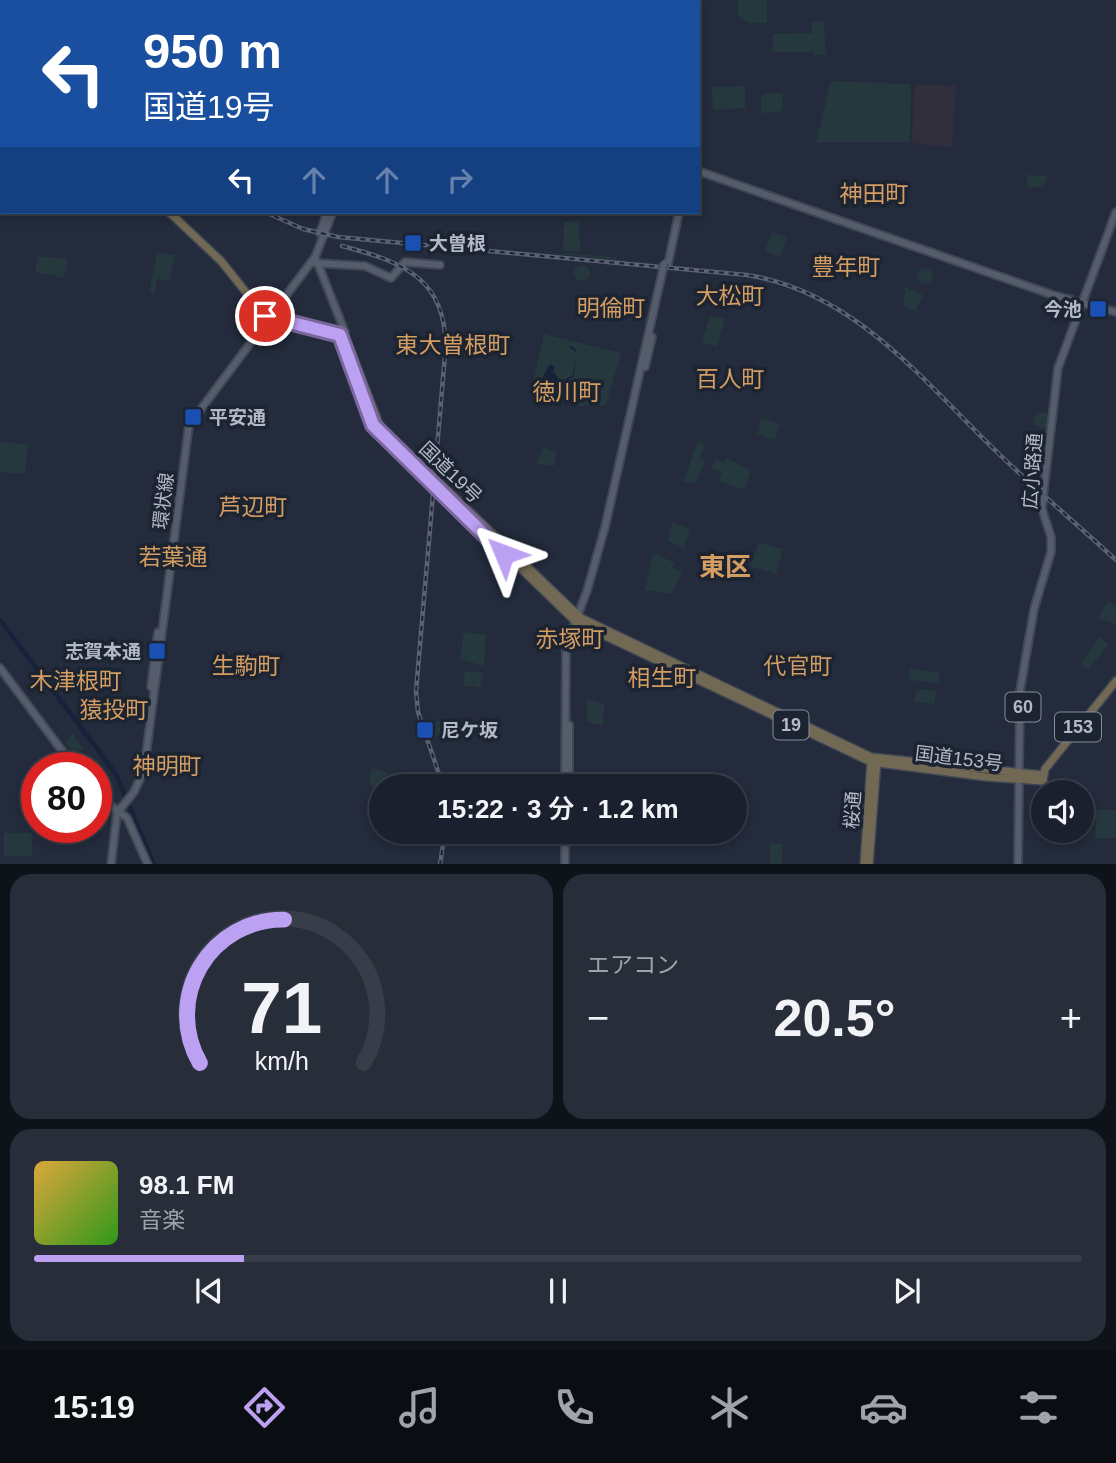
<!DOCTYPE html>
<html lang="ja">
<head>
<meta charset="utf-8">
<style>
  :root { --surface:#1a202d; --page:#272d39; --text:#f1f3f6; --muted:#9fa3aa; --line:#383e49; --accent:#bca0f2 }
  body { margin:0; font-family:Helvetica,"Noto Sans JP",sans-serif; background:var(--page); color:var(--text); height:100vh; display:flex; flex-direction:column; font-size:26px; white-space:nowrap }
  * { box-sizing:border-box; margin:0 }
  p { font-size:23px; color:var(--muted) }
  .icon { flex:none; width:38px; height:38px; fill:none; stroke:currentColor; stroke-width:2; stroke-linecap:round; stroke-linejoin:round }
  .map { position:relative; height:864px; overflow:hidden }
  .drawer { display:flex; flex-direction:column; gap:10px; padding:10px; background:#0e1219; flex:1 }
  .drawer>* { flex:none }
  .banner { position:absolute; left:0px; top:0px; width:700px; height:214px; box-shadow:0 4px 10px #0003,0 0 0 2px var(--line); background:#1a4fa0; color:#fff; overflow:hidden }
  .tools { position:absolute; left:1031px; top:780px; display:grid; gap:14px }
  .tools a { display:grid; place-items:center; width:63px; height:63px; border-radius:50%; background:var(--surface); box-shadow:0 4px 10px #0003,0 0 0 2px var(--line); font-size:35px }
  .speed { position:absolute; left:21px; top:752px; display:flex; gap:14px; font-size:35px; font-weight:700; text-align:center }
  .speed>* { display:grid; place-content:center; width:91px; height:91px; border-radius:50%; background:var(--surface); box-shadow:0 4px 10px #0003,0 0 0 2px var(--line); line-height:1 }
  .speed .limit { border:10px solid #d22; background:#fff; color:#111 }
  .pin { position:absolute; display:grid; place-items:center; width:60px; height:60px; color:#fff; margin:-30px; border:4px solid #fff; border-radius:50%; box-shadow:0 2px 7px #0007 }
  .me { position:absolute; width:77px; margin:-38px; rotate:314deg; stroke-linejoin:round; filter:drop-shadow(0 0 5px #0008) }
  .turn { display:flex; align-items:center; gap:24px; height:147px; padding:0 28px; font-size:32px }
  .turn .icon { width:91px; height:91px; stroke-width:2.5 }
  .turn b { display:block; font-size:49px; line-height:60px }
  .lanes { display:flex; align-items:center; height:66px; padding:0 28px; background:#0003; justify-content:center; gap:35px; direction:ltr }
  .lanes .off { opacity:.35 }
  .big { font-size:52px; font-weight:600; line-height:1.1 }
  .drawer .tile { flex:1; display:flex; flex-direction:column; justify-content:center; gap:10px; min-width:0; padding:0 24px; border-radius:21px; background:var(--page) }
  .drawer .dial { align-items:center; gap:0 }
  .dial svg { height:182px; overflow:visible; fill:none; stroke:var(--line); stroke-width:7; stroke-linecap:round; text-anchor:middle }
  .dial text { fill:var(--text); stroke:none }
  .song { display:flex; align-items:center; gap:21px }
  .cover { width:84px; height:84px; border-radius:10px; background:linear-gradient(135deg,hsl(40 70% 55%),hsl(110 70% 35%)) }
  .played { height:7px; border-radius:4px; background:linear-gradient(90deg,var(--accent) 20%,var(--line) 20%) }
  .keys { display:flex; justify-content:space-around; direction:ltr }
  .heat { display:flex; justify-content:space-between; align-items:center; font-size:38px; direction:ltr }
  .drawer .tiles { flex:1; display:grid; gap:10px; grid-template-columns:1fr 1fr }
  .tile:last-child { grid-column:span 2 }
  .trip { position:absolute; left:369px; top:774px; width:378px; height:70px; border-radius:35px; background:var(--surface); box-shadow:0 4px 10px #0003,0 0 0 2px var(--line); font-weight:600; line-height:70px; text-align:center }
  .tabs { display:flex; height:112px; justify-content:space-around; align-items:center; background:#0a0d12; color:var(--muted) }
  .tabs .icon { width:49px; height:49px }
  .tabs .active { color:var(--accent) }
  .tabs b { font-size:32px; color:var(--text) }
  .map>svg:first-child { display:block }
  .medical { fill:#322f3d }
  .green { fill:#25383d }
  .water { fill:#16223a }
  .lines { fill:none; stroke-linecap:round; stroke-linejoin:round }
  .river { stroke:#16223a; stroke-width:4.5 }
  .major-casing { stroke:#404755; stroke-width:10 }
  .highway-casing { stroke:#3f4654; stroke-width:10 }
  .major { stroke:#555d6c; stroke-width:6 }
  .highway { stroke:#726954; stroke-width:7 }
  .rail-casing { stroke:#596173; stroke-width:4.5 }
  .rail { stroke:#1c2331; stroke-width:2; stroke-dasharray:5; stroke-linecap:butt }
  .major-bridge-casing { stroke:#404755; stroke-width:10; stroke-linecap:butt }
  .major-bridge { stroke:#555d6c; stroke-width:6 }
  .route-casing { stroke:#7a689d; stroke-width:18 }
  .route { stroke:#bca0f2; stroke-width:12 }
  .transit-dot { fill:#1a4fb4; stroke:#1c2331; stroke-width:2.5 }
  .labels { text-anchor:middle; stroke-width:7; stroke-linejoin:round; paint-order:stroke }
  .shield { fill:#1c2331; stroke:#858c9b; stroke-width:2 }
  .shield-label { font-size:18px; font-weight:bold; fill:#b2b9c8 }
  .poi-label { font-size:19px; font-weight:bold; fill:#b2b9c8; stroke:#1c2331; text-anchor:start }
  .street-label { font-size:19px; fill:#b2b9c8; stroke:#1c2331 }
  .quarter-label { font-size:23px; fill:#d49d61; stroke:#1c2331 }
  .district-label { font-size:26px; font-weight:bold; fill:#d49d61; stroke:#1c2331 }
</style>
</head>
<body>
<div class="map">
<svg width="1116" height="865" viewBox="0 0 1116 865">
  <rect width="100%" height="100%" fill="#232b3c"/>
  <path class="medical" d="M914,85L956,86L952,147L912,143Z"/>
  <path class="green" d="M738,0H767V23H748L738,15Z
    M811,21L824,22L826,55H814V52H772L773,34L813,33Z
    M831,81L911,84L910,142H816Z
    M745,86V108L713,110L712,87Z
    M770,93H783L782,111L761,113V96Z
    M1026,175L1047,176L1043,187L1029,188Z
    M579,221L580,251H563L564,222Z
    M772,232L787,237L780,257L765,251Z
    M531,251L616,257V260Z
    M157,253L175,255L169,281L157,279L154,294L149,293Z
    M38,256L68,259L64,278L35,272Z
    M574 273a8 8 0 1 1 16 0a8 8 0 1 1-16 0Z
    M917 276a8 8 0 1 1 16 0a8 8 0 1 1-16 0Z
    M905,287L923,295L915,311L904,306Z
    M710,315L725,319L717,347L702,342Z
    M544,334L621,353L606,405L578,406L530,395Z
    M1034 420a8 8 0 1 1 16 0a8 8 0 1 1-16 0Z
    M761,418L780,424L775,440L757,434Z
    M0,442L28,444L25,474L0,472Z
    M698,442L705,444L700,457L705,460L696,484L683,481Z
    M543,447L557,452L554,466L537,464Z
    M726,458L751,470L745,490L718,481L722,472L711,468L715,459L725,462Z
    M672,523L690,529L684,548L668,541Z
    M759,542L783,549L776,574L750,566Z
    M653,553L675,563L673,568L682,572L671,594L645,590Z
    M1108,601L1116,607V624L1098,618Z
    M464,632L486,635L484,666L460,659Z
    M1099,637L1109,644L1088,670L1081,664Z
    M910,669L940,673L939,683L909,680Z
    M465,671L483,673L481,687L474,686V676L473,687L463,686Z
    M917,689L936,691L935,704L914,702Z
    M587,699L604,704L603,725L587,722Z
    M428,721L449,722V727L454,728V735L434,736Z
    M73,734L83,748L75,755L65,742Z
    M371,768L387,772L384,786H369Z
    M1096,810H1116V838H1095Z
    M4,833H32V856H4Z
    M770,843L783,844L782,864H770Z"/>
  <path class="water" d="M572,346L576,350L574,376L564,382H580L564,384L560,393L542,390L540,382L550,364L555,367L553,371L561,382L573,375L576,352L569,347Z"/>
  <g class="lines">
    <path class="river" d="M0,620L116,774L154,865"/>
    <defs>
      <path id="major" d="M349,0L350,2
        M678,0V2
        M698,171L1053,295L1116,312
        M320,233L327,212
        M316,259L345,332
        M314,263L365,266L391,278L405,262L440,265
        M668,264L679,212
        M645,367L652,337
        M1044,488L1058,368L1116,212
        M0,668L75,768
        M151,687L158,632
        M569,780V725
        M565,786L566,645L587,591L605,527L663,269
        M96,794L127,818L148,865
        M111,865L117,813L134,792L144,770L189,425L315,257L333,212
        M565,865V831
        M1018,865L1020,691L1034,609L1051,552V537L1042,509L1043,496"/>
      <path id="highway" d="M0,119L2,122
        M169,212L221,261L265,316L283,322L339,331L373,425L576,622L871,762L986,777L1043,781L1045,769L1116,681
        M342,329L380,426L581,618L871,757L1043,775
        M864,865L871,761
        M869,865L877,761"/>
    </defs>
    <use href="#major" class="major-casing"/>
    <use href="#highway" class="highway-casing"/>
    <use href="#major" class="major"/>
    <use href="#highway" class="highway"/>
    <defs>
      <path id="rail" d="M93,0L94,2
        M276,2L277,0
        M265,212L303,229L338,237L747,275C855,292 923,381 998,453C1036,490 1077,524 1116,560
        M342,246C404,262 450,280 445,355L416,691L418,712L443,786
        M440,865L445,831"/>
    </defs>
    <use href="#rail" class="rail-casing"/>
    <use href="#rail" class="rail"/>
    <defs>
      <path id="major-bridge" d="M663,269L664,263
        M1043,496L1044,488"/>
    </defs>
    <use href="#major-bridge" class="major-bridge-casing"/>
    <use href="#major-bridge" class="major-bridge"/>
  </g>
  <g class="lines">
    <defs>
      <path id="route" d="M265,316L340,335L373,425L504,554"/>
    </defs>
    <use href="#route" class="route-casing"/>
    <use href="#route" class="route"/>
  </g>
  <g class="transit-dot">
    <rect x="404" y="234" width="18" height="18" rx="3.5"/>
    <rect x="1089" y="300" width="18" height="18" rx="3.5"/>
    <rect x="184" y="408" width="18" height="18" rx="3.5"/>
    <rect x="148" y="642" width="18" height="18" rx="3.5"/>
    <rect x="416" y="721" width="18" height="18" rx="3.5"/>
  </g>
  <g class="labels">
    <g class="shield">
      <rect x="1005.5" y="692.5" width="35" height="29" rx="5"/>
      <rect x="773.5" y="710.5" width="35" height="29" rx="5"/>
      <rect x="1055" y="712.5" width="46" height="29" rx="5"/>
    </g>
    <g class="shield-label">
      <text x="1023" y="713">60</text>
      <text x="791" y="731">19</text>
      <text x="1078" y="733">153</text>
    </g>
    <g class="poi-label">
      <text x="429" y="250">大曽根</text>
      <text x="1082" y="316" text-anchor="end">今池</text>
      <text x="209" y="424">平安通</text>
      <text x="141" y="658" text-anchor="end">志賀本通</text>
      <text x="441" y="737">尼ケ坂</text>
    </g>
    <g class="street-label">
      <text transform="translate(1032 471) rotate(-86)" y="7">広小路通</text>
      <text transform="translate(451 472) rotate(44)" y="7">国道19号</text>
      <text transform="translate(163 501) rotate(-83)" y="7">環状線</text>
      <text transform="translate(959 758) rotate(7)" y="7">国道153号</text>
      <text transform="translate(852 810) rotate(-86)" y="7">桜通</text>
    </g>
    <g class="quarter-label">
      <text x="874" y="202">神田町</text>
      <text x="846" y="275">豊年町</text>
      <text x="730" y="304">大松町</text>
      <text x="611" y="316">明倫町</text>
      <text x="453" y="353">東大曽根町</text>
      <text x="730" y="387">百人町</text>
      <text x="567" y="400">徳川町</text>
      <text x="253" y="515">芦辺町</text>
      <text x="173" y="565">若葉通</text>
      <text x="570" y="647">赤塚町</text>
      <text x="246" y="674">生駒町</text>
      <text x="798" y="674">代官町</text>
      <text x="662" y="686">相生町</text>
      <text x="76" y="689">木津根町</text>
      <text x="114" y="718">猿投町</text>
      <text x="167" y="774">神明町</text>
    </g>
    <g class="district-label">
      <text x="725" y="576">東区</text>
    </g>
  </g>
</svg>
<div class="tools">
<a><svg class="icon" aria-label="sound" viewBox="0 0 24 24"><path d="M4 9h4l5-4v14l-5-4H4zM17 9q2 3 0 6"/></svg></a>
</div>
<div class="speed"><div class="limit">80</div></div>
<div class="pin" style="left:265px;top:316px;background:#d93025"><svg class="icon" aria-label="arrive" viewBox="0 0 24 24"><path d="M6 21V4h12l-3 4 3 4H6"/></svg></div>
<svg class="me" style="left:504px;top:554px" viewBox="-20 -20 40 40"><path d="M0-17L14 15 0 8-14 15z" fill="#bca0f2" stroke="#fff" stroke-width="4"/></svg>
<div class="trip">15:22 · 3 分 · 1.2 km</div>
<div class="banner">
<div class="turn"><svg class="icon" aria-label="left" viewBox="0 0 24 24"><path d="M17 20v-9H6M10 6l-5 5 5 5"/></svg><div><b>950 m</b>国道19号</div></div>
<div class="lanes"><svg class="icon" aria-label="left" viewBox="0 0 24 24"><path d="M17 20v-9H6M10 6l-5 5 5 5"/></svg><svg class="icon off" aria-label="ahead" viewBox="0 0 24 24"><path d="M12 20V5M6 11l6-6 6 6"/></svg><svg class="icon off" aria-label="ahead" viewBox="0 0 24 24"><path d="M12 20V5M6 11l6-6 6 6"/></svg><svg class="icon off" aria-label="right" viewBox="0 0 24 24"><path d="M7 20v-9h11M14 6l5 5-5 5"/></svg></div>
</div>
</div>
<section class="drawer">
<div class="tiles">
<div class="tile dial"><svg viewBox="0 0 100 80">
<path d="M14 69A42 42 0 1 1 86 69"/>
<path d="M14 69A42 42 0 0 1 51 6" stroke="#bca0f2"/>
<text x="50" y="56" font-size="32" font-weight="700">71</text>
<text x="50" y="72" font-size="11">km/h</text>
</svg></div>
<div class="tile"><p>エアコン</p>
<div class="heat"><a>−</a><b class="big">20.5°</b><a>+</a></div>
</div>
<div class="tile">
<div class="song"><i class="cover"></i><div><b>98.1 FM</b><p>音楽</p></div></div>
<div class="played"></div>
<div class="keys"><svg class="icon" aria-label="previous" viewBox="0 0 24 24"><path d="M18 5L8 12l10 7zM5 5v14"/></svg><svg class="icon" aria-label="pause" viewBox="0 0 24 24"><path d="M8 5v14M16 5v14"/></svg><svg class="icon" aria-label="next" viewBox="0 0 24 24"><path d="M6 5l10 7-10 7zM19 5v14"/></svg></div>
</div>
</div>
</section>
<nav class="tabs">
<b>15:19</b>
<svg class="icon active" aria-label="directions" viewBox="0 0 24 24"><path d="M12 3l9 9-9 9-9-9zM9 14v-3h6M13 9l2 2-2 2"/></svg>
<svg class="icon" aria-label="music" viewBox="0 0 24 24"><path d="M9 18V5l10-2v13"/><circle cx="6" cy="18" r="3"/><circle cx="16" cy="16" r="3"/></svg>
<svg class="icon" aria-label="phone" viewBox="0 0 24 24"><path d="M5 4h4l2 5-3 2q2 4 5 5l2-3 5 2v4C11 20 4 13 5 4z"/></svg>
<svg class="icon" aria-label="climate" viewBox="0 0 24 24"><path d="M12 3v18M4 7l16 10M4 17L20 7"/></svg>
<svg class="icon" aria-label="car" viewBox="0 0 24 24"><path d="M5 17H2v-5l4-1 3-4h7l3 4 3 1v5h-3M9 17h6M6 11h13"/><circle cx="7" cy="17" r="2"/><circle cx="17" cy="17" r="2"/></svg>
<svg class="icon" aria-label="filters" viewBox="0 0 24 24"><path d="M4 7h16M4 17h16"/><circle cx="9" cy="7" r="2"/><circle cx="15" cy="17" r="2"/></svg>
</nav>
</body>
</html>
